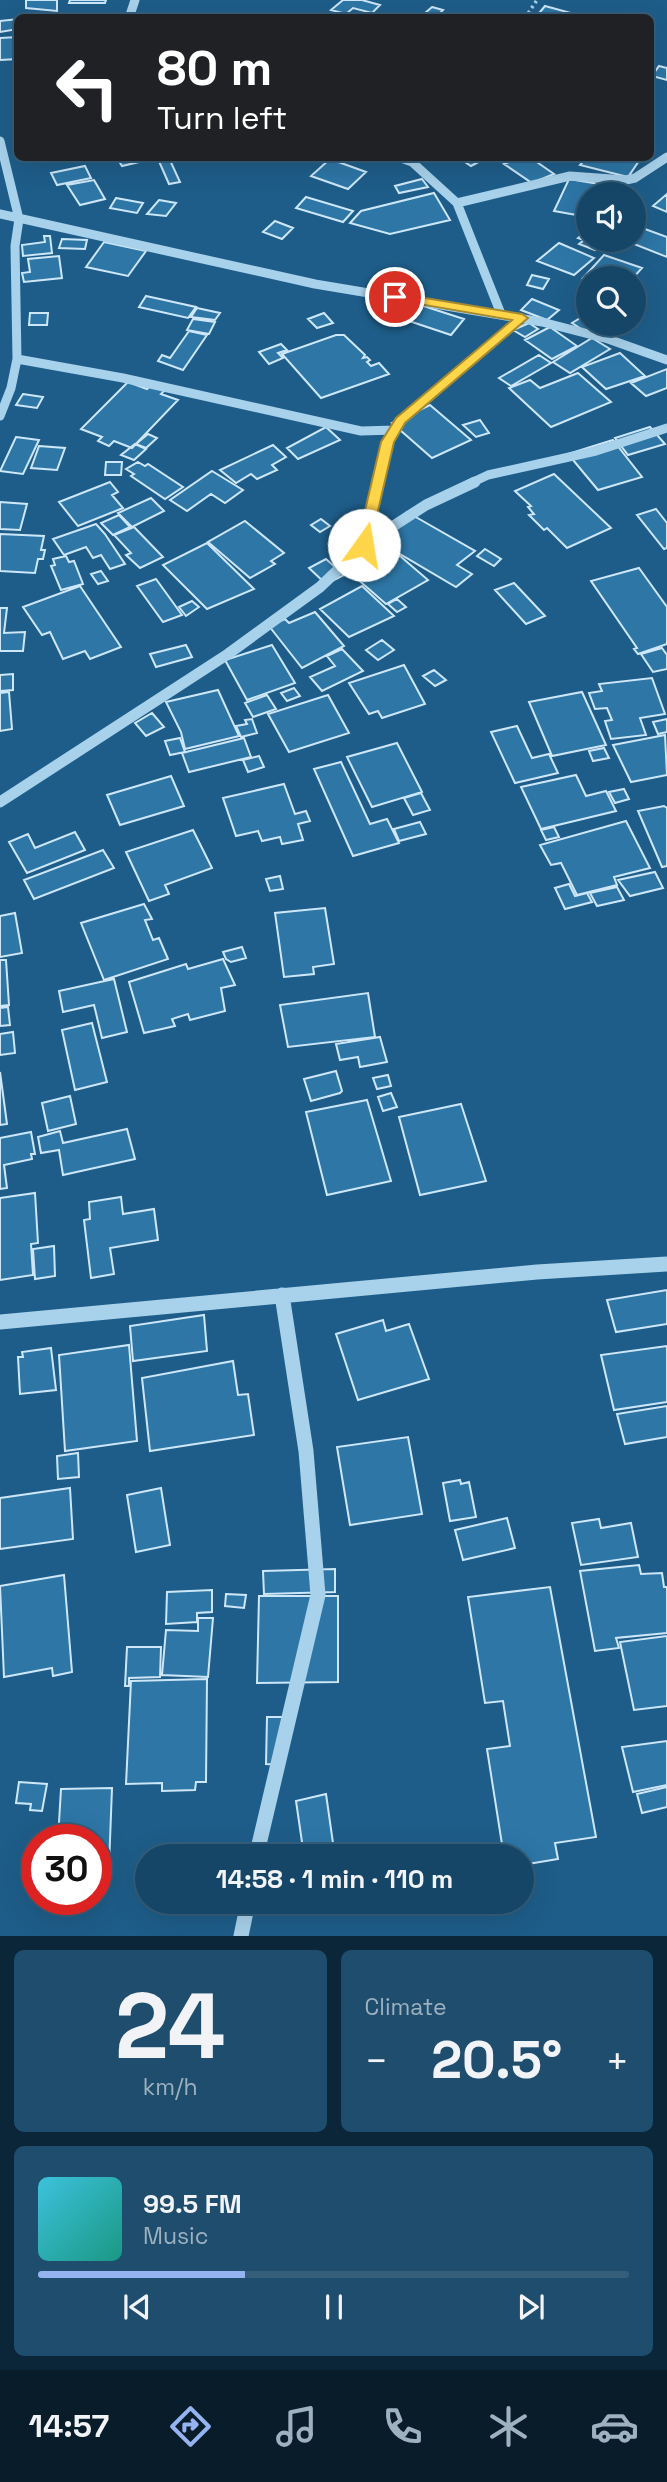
<!DOCTYPE html>
<html lang="en">
<head>
<meta charset="utf-8">
<style>
  :root { --surface:#164667; --page:#1f4d6d; --text:#f1f3f6; --muted:#9eb1c0; --line:#355e7b; --accent:#95b2f1 }
  body { margin:0; font-family:"Space Grotesk",sans-serif; background:var(--page); color:var(--text); height:100vh; display:flex; flex-direction:column; font-size:26px; white-space:nowrap }
  * { box-sizing:border-box; margin:0 }
  p { font-size:23px; color:var(--muted) }
  .icon { flex:none; width:38px; height:38px; fill:none; stroke:currentColor; stroke-width:2; stroke-linecap:round; stroke-linejoin:round }
  .map { position:relative; height:1936px; overflow:hidden }
  .panel { display:flex; flex-direction:column; gap:14px; padding:14px; background:#0c2639; flex:1 }
  .panel>* { flex:none }
  .banner { position:absolute; left:14px; top:14px; width:640px; height:147px; border-radius:10px; box-shadow:0 7px 28px #0002,0 0 0 2px var(--line); background:#202124; color:#fff; overflow:hidden }
  .tools { position:absolute; left:576px; top:182px; display:grid; gap:14px }
  .tools a { display:grid; place-items:center; width:70px; height:70px; border-radius:50%; background:var(--surface); box-shadow:0 7px 28px #0002,0 0 0 2px var(--line); font-size:35px }
  .speed { position:absolute; left:21px; top:1824px; display:flex; gap:14px; font-size:35px; font-weight:700; text-align:center }
  .speed>* { display:grid; place-content:center; width:91px; height:91px; border-radius:50%; background:var(--surface); box-shadow:0 7px 28px #0002,0 0 0 2px var(--line); line-height:1 }
  .speed .limit { border:10px solid #d22; background:#fff; color:#111 }
  .pin { position:absolute; display:grid; place-items:center; width:60px; height:60px; color:#fff; margin:-30px; border:4px solid #fff; border-radius:50%; box-shadow:0 2px 7px #0007 }
  .me { position:absolute; width:77px; margin:-38px; rotate:13deg; stroke-linejoin:round; filter:drop-shadow(0 0 5px #0008) }
  .turn { display:flex; align-items:center; gap:24px; height:147px; padding:0 28px; font-size:32px }
  .turn .icon { width:91px; height:91px; stroke-width:2.5 }
  .turn b { display:block; font-size:49px; line-height:60px }
  .big { font-size:52px; font-weight:800; line-height:1.1 }
  .panel .card { flex:1; display:flex; flex-direction:column; justify-content:center; gap:10px; min-width:0; padding:0 24px; border-radius:10px; background:var(--page) }
  .panel .dial { align-items:center; gap:0 }
  .dial b { font-size:91px; line-height:1 }
  .song { display:flex; align-items:center; gap:21px }
  .cover { width:84px; height:84px; border-radius:10px; background:linear-gradient(135deg,hsl(190 70% 55%),hsl(170 70% 35%)) }
  .played { height:7px; border-radius:4px; background:linear-gradient(90deg,var(--accent) 35%,var(--line) 35%) }
  .keys { display:flex; justify-content:space-around; direction:ltr }
  .heat { display:flex; justify-content:space-between; align-items:center; font-size:38px; direction:ltr }
  .panel .tiles { flex:1; display:grid; gap:14px; grid-template-columns:1fr 1fr }
  .card:last-child { grid-column:span 2 }
  .trip { position:absolute; left:135px; top:1844px; width:399px; height:70px; border-radius:35px; background:var(--surface); box-shadow:0 7px 28px #0002,0 0 0 2px var(--line); font-weight:800; line-height:70px; text-align:center }
  .menu { display:flex; height:112px; justify-content:space-around; align-items:center; background:#091c29; color:var(--muted) }
  .menu .icon { width:49px; height:49px }
  .menu .current { color:var(--accent) }
  .menu b { font-size:32px; color:var(--text) }
  .map>svg:first-child { display:block }
  .building { fill:#2d76a6; stroke:#cde7f8; stroke-width:2 }
  .lines { fill:none; stroke-linecap:round; stroke-linejoin:round }
  .path { stroke:#a8d1eb; stroke-width:3.5; stroke-dasharray:2.5 3.5; stroke-linecap:butt }
  .minor-far2 { stroke:#a8d1eb; stroke-width:9 }
  .minor-far1 { stroke:#a8d1eb; stroke-width:11 }
  .minor { stroke:#a8d1eb; stroke-width:15 }
  .route { fill:#ffd54a; stroke:#a68a30; stroke-width:2 }
</style>
</head>
<body>
<div class="map">
<svg width="667" height="1936" viewBox="0 0 667 1936">
  <rect width="100%" height="100%" fill="#1e5d89"/>
  <path class="building" d="M26,0H57V11L26,8Z
    M70,0H106L105,3H69Z
    M343,0H362L380,5L372,13L353,8L346,14L331,10Z
    M545,6L571,13L568,17L572,18H535Z
    M432,7L443,10L440,13L443,14L435,18L424,14Z
    M18,19V29L0,32V21Z
    M18,37V59L0,60V38Z
    M659,66L667,68V80L652,76Z
    M117,158H156L122,166Z
    M169,158L180,182L169,184L158,159Z
    M459,158H486L471,166Z
    M519,158H531L554,174L532,183L504,164Z
    M586,158H641L628,177L580,165Z
    M330,159L366,172L348,189L311,176Z
    M85,166L91,178L57,185L51,173Z
    M422,179L428,187L399,193L395,186Z
    M569,179L617,187L614,194H588V217L554,211Z
    M94,180L105,199L80,205L67,185Z
    M434,193L450,220L390,234L350,223L361,211Z
    M667,194V212L653,206Z
    M306,197L353,211L343,222L296,208Z
    M116,198L143,203L137,213L110,208Z
    M159,200L176,203L166,216L147,214Z
    M275,221L293,228L282,239L263,232Z
    M634,225L667,237V257L624,240H634Z
    M584,233L588,234V240H608L595,250L579,244L584,240L578,238Z
    M44,236H50L52,253L23,256L22,245L45,242Z
    M62,239L87,240L85,249L59,248Z
    M104,242L146,251L128,276L86,267Z
    M559,243L594,258L574,275L537,261Z
    M604,255L642,268L633,278H583Z
    M59,256L62,278L24,282L22,273L30,272L28,259Z
    M532,275L549,279L543,289L527,285Z
    M146,296L196,307L188,318L139,307Z
    M532,299L559,310L547,320L521,310Z
    M411,302L464,319L451,335L397,317Z
    M197,308L220,313L215,320L191,317Z
    M30,313H48L47,325H29Z
    M324,313L333,323L317,328L308,319Z
    M587,314L588,324H599L586,332L572,323Z
    M193,319L215,322L209,334L187,330Z
    M529,323L538,329L525,337L513,330Z
    M550,327L577,346L552,359L525,340Z
    M189,331L207,335L183,370L158,361L162,355L170,358Z
    M336,335H344L365,355L363,358L367,357L370,360L367,362L371,366L379,363L389,374L321,398L282,354Z
    M592,338L610,349L570,373L553,362Z
    M281,344L287,350L278,353L283,358L269,364L259,352Z
    M620,353L645,376L606,389L582,367Z
    M539,355L551,363L511,386L499,378Z
    M667,369V388L646,396L631,383Z
    M578,373L611,402L551,427L509,388L530,380L540,388Z
    M128,382L147,389L151,385L165,390L161,394L178,400L132,448L114,441L109,446L98,441L102,437L81,429Z
    M23,394L43,397L37,408L16,405Z
    M430,405L471,440L432,458L392,423Z
    M480,420L489,433L476,437L463,425Z
    M326,427L340,440L298,459L287,448Z
    M650,427L665,444L628,455L615,438Z
    M148,434L157,438L146,448L136,444Z
    M16,437L39,440L23,474L0,471Z
    M613,440L642,477L598,490L568,454Z
    M135,444L146,449L134,460L121,455Z
    M273,445L286,457L272,465L277,470L257,479L251,474L236,483L220,470Z
    M39,446L65,448L57,470L31,468Z
    M106,462H122L121,475H105Z
    M138,462L145,466L148,464L183,487L165,499L131,476L134,474L126,469Z
    M212,471L243,490L225,503L211,494L187,511L170,500Z
    M554,474L611,528L567,548L547,528L544,530L529,515L534,514L528,507L531,506L515,491Z
    M110,482L118,492L112,495L123,508L78,526L59,502Z
    M151,498L164,511L132,527L118,513Z
    M0,502L27,504L20,530L0,529Z
    M656,509L667,523V548L664,549L637,515Z
    M407,512L475,551L457,565L472,574L456,587L378,541Z
    M119,515L130,527L113,535L101,523Z
    M321,519L330,526L320,532L311,525Z
    M245,521L284,553L271,561L275,564L250,578L208,542Z
    M96,524L105,534L125,564L110,569L101,555L93,558L86,547L64,555L53,539Z
    M134,527L163,557L140,568L126,555L131,553L114,535Z
    M0,534L44,536L41,550H45L43,559H38L35,573L0,571Z
    M207,543L254,589L207,609L163,565Z
    M357,546L367,557L342,567L332,556Z
    M485,549L501,559L494,566L477,556Z
    M66,556L69,562L74,561L83,584L61,590L51,566L55,565L53,559Z
    M400,556L428,580L386,604L354,576L382,560L386,564Z
    M326,559L344,575L326,584L309,568Z
    M639,568L667,607V644L638,654L634,649L637,648L591,581Z
    M101,571L108,581L98,584L91,574Z
    M156,579L182,615L163,622L137,586Z
    M514,583L545,616L526,624L495,590Z
    M80,586L121,647L90,659L85,651L63,659L50,632L42,635L23,607Z
    M362,586L394,616L349,637L320,609Z
    M397,599L406,607L397,612L388,604Z
    M192,601L199,607L186,616L179,607Z
    M0,608H7L4,633L25,632L23,651H0Z
    M315,612L344,646L302,668L269,626L285,619L289,623Z
    M382,640L394,650L378,660L366,650Z
    M186,645L192,657L156,667L150,654Z
    M272,645L295,683L247,700L225,660Z
    M662,648L667,655V669L653,672L641,654Z
    M342,649L363,671L322,691L310,677L335,666L327,656Z
    M404,665L425,704L382,718L378,711L369,714L349,683Z
    M434,670L446,680L435,686L423,676Z
    M13,674V690L0,691V675Z
    M652,678L665,714L640,718L646,735L611,739L605,721L612,720L607,708L595,709L589,693L602,691L599,684Z
    M294,688L300,696L287,701L281,693Z
    M218,690L239,736L185,749L181,732L166,702Z
    M9,692L12,729L0,731V693Z
    M582,692L606,745L552,756L529,702Z
    M267,695L276,709L253,717L245,703Z
    M328,695L349,733L289,752L268,714Z
    M152,713L164,727L146,736L135,723Z
    M252,719L257,733L241,737L236,726L247,724L245,720Z
    M667,719V732L658,734L653,722Z
    M517,726L532,758L549,754L558,773L515,783L491,732Z
    M665,735L667,775L631,782L613,745Z
    M180,738L185,752L170,755L165,741Z
    M244,738L251,757L189,772L182,753Z
    M397,743L422,792L372,807L347,757Z
    M604,748L609,758L593,761L589,751Z
    M259,756L264,767L248,772L243,760Z
    M341,762L370,824L387,819L399,843L353,856L314,769Z
    M576,775L586,796L606,791L616,811L541,829L521,787Z
    M171,776L184,806L120,825L107,795Z
    M284,784L295,814L306,811L310,821L298,824L303,840L282,844L280,837L262,841L258,831L236,836L223,798Z
    M624,789L629,799L615,803L609,792Z
    M421,793L430,810L413,815L404,798Z
    M664,806L667,808V866L662,867L638,811Z
    M626,821L650,868L614,877L617,885L577,895L561,863L551,865L540,845Z
    M420,822L426,834L399,841L394,829Z
    M554,827L559,837L546,840L541,830Z
    M193,830L212,868L165,885L169,894L149,901L126,852Z
    M75,832L85,850L27,873L9,842L28,834L35,848Z
    M103,850L114,868L34,899L24,880Z
    M655,872L663,888L630,896L618,880Z
    M280,876L283,889L270,891L266,879Z
    M569,884L575,896L587,893L592,902L565,909L555,888Z
    M617,887L624,900L597,906L590,893Z
    M144,904L152,919L145,920L153,940L159,938L168,959L104,980L81,923Z
    M325,908L334,964L313,967L314,974L284,977L275,913Z
    M15,913L22,953L0,957V916Z
    M242,947L246,958L231,962L226,959L223,952Z
    M223,959L235,985L221,988L225,1011L190,1020L188,1014L172,1019L175,1026L144,1033L129,982L186,964L188,969Z
    M0,960H6L9,1005L0,1006Z
    M114,979L127,1032L102,1038L94,1005L63,1012L59,991Z
    M368,993L375,1037L288,1047L280,1005Z
    M8,1007L10,1025L0,1026V1008Z
    M92,1023L107,1082L75,1090L62,1030Z
    M13,1032L15,1053L0,1055V1034Z
    M380,1037L387,1062L360,1067L358,1057L340,1060L336,1044Z
    M336,1071L342,1091L340,1093L311,1101L304,1079Z
    M0,1072L7,1124L0,1125Z
    M388,1075L391,1086L377,1089L373,1078Z
    M391,1093L397,1107L383,1111L378,1097Z
    M70,1096L76,1124L48,1131L42,1103Z
    M367,1100L391,1181L327,1195L306,1112Z
    M461,1104L486,1181L420,1195L399,1117Z
    M127,1129L135,1159L63,1175L59,1150L41,1153L38,1137L60,1131L63,1143Z
    M31,1132L35,1154H31L32,1159L4,1165L7,1188L0,1189V1138Z
    M35,1193L38,1243L31,1244L33,1275L0,1280V1198Z
    M121,1197L123,1214L154,1209L158,1240L110,1248L114,1274L91,1278L84,1220L90,1219L89,1202Z
    M54,1246L55,1276L35,1279L33,1249Z
    M667,1290V1324L616,1332L607,1300Z
    M204,1315L207,1351L133,1361L130,1326Z
    M383,1320L386,1331L409,1324L429,1379L358,1400L336,1334Z
    M129,1345L137,1441L65,1451L59,1355Z
    M667,1346V1402L614,1410L601,1355Z
    M51,1348L56,1390L20,1394L18,1357H23L22,1352Z
    M233,1361L238,1395L248,1394L254,1435L150,1451L142,1378Z
    M667,1406V1437L625,1444L617,1414Z
    M408,1437L422,1514L350,1525L337,1447Z
    M78,1453L79,1477L58,1479L57,1456Z
    M460,1480L461,1484L469,1482L476,1517L450,1521L443,1483Z
    M70,1488L73,1539L0,1549V1498Z
    M161,1488L170,1545L136,1552L127,1495Z
    M507,1518L515,1548L463,1560L455,1530Z
    M599,1519L601,1528L631,1523L638,1557L581,1565L572,1523Z
    M639,1565L641,1574L662,1573L664,1587H667V1633L616,1638L619,1648L595,1651L580,1571Z
    M335,1569V1592L264,1594L263,1571Z
    M64,1575L72,1672L53,1676L52,1668L4,1677L0,1586Z
    M550,1587L596,1837L555,1843L558,1859L522,1865V1857H504L487,1749L510,1746L503,1701L485,1703L468,1597Z
    M212,1590V1612L197,1613V1622L166,1624L167,1592Z
    M226,1594L246,1595L244,1608L225,1606Z
    M259,1596H338V1682L257,1683Z
    M198,1618H213L208,1677L162,1675L166,1630L198,1631Z
    M667,1636V1706L634,1710L620,1642Z
    M127,1647H161L160,1677L129,1678V1686H125Z
    M207,1679L206,1782H196L195,1790L162,1791V1783L126,1784L131,1681Z
    M267,1717H283L282,1765L266,1764Z
    M667,1741V1785L633,1792L622,1747Z
    M19,1782L47,1784L42,1811L30,1810L31,1804L16,1803Z
    M667,1787V1807L642,1813L637,1794Z
    M112,1788L109,1866L96,1867V1839H58L61,1789Z
    M326,1794L333,1843L303,1849L296,1801Z"/>
  <g class="lines">
    <path class="path" d="M525,18L537,0"/>
    <path class="minor-far2" d="M129,18L135,0
      M0,141L19,219L15,246L17,359L11,388L0,416
      M401,158L412,162L457,203L501,314
      M457,203L570,176L626,180L635,178L667,157
      M0,214L315,284L542,322L608,339L667,360
      M17,359L123,378L361,431L395,430
      M378,483L388,442L401,421L522,318
      M471,483L488,475L596,451L667,428"/>
    <path class="minor-far1" d="M364,545L379,482
      M0,802L228,654L320,587L364,545L426,505L475,482"/>
    <path class="minor" d="M0,1322L537,1272L667,1264
      M256,1857L318,1595L306,1451L282,1295
      M241,1936L248,1902"/>
  </g>
  <path class="route" d="M395,293L522,314L528,318L405,423L394,442L370,545L364,549L357,545L381,442L396,418L512,320L390,299V294Z"/>
</svg>
<div class="tools">
<a><svg class="icon" aria-label="sound" viewBox="0 0 24 24"><path d="M4 9h4l5-4v14l-5-4H4zM17 9q2 3 0 6"/></svg></a>
<a><svg class="icon" aria-label="search" viewBox="0 0 24 24"><circle cx="10" cy="10" r="6"/><path d="M15 15l6 6"/></svg></a>
</div>
<div class="speed"><div class="limit">30</div></div>
<div class="pin" style="left:395px;top:297px;background:#d93025"><svg class="icon" aria-label="arrive" viewBox="0 0 24 24"><path d="M6 21V4h12l-3 4 3 4H6"/></svg></div>
<svg class="me" style="left:364px;top:545px" viewBox="-20 -20 40 40"><circle r="19" fill="#fff"/><path d="M0-13L10 11 0 6-10 11z" fill="#ffd54a"/></svg>
<div class="trip">14:58 · 1 min · 110 m</div>
<div class="banner">
<div class="turn"><svg class="icon" aria-label="left" viewBox="0 0 24 24"><path d="M17 20v-9H6M10 6l-5 5 5 5"/></svg><div><b>80 m</b>Turn left</div></div>
</div>
</div>
<section class="panel">
<div class="tiles">
<div class="card dial"><b>24</b><p>km/h</p></div>
<div class="card"><p>Climate</p>
<div class="heat"><a>−</a><b class="big">20.5°</b><a>+</a></div>
</div>
<div class="card">
<div class="song"><i class="cover"></i><div><b>99.5 FM</b><p>Music</p></div></div>
<div class="played"></div>
<div class="keys"><svg class="icon" aria-label="previous" viewBox="0 0 24 24"><path d="M18 5L8 12l10 7zM5 5v14"/></svg><svg class="icon" aria-label="pause" viewBox="0 0 24 24"><path d="M8 5v14M16 5v14"/></svg><svg class="icon" aria-label="next" viewBox="0 0 24 24"><path d="M6 5l10 7-10 7zM19 5v14"/></svg></div>
</div>
</div>
</section>
<nav class="menu">
<b>14:57</b>
<svg class="icon current" aria-label="directions" viewBox="0 0 24 24"><path d="M12 3l9 9-9 9-9-9zM9 14v-3h6M13 9l2 2-2 2"/></svg>
<svg class="icon" aria-label="music" viewBox="0 0 24 24"><path d="M9 18V5l10-2v13"/><circle cx="6" cy="18" r="3"/><circle cx="16" cy="16" r="3"/></svg>
<svg class="icon" aria-label="phone" viewBox="0 0 24 24"><path d="M5 4h4l2 5-3 2q2 4 5 5l2-3 5 2v4C11 20 4 13 5 4z"/></svg>
<svg class="icon" aria-label="climate" viewBox="0 0 24 24"><path d="M12 3v18M4 7l16 10M4 17L20 7"/></svg>
<svg class="icon" aria-label="car" viewBox="0 0 24 24"><path d="M5 17H2v-5l4-1 3-4h7l3 4 3 1v5h-3M9 17h6M6 11h13"/><circle cx="7" cy="17" r="2"/><circle cx="17" cy="17" r="2"/></svg>
</nav>
</body>
</html>
